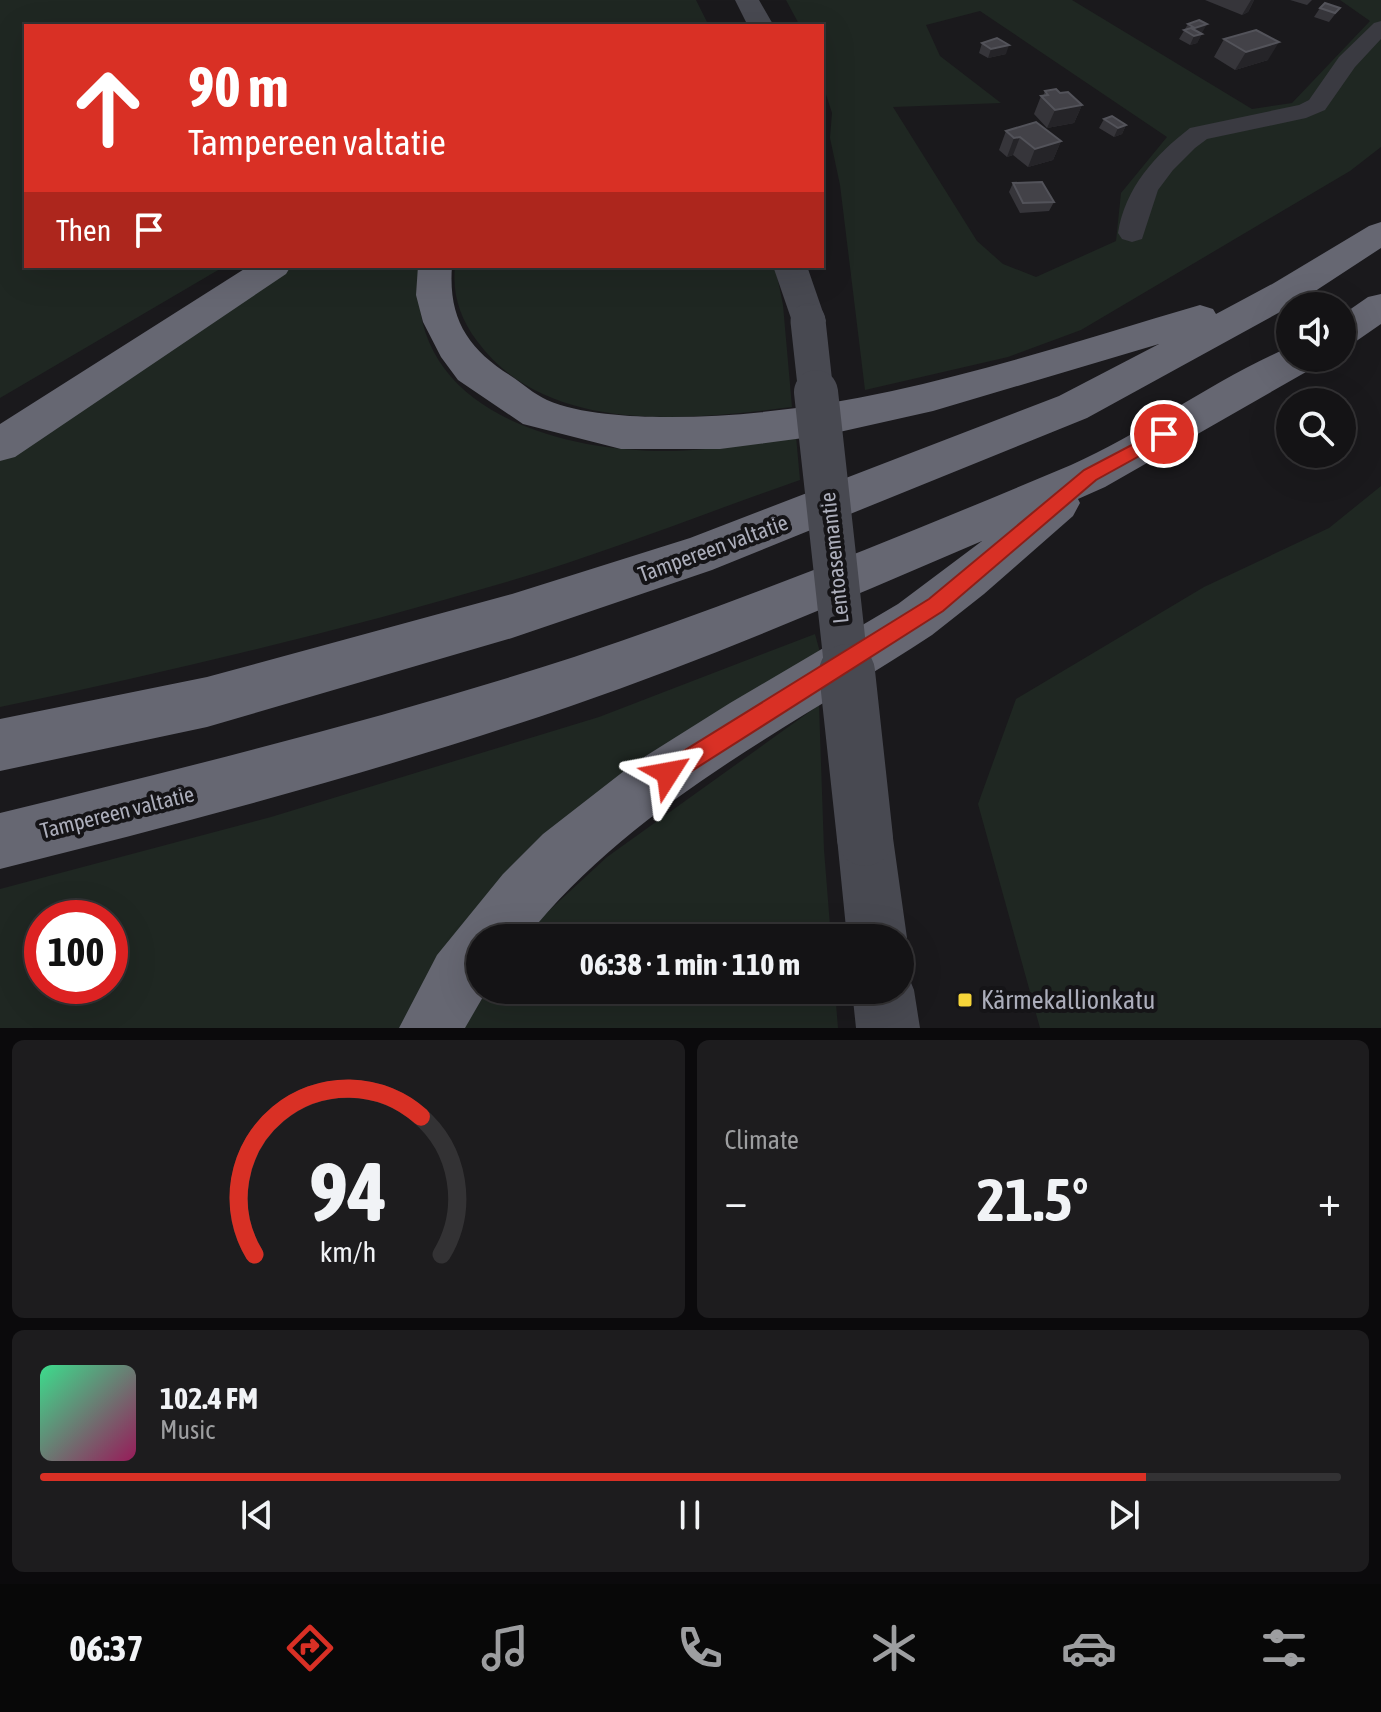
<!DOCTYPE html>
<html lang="en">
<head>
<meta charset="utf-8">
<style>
  :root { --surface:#141315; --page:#1d1c1e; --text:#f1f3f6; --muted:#9d9ea0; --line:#333234; --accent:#d93025 }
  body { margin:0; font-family:"Asap Condensed",sans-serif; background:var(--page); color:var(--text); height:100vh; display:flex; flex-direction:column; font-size:30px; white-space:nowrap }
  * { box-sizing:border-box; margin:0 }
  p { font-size:26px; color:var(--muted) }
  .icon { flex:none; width:44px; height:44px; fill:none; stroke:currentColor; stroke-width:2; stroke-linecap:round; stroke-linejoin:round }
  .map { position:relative; height:1028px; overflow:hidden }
  .drawer { display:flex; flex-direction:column; gap:12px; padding:12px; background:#0b0a0c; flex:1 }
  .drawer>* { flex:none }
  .hud { position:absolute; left:24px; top:24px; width:800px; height:244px; border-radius:0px; box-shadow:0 8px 32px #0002,0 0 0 2px var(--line); background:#d93025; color:#fff; overflow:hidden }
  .controls { position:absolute; left:1276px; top:292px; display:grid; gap:16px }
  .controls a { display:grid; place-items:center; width:80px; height:80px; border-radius:50%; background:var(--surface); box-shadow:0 8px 32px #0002,0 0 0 2px var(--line); font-size:40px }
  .speed { position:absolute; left:24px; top:900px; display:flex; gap:16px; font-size:40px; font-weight:700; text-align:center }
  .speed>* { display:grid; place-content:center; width:104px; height:104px; border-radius:50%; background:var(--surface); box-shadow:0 8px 32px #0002,0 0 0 2px var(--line); line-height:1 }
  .speed .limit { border:12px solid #d22; background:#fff; color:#111 }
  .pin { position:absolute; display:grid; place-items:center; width:68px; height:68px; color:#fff; margin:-34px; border:4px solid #fff; border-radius:50%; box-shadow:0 2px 8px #0007 }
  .me { position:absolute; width:88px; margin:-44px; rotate:56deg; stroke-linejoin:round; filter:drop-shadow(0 0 6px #0008) }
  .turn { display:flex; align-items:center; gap:28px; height:168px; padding:0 32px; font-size:36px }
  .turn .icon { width:104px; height:104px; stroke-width:2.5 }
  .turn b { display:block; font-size:56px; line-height:68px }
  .then { display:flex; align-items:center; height:76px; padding:0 32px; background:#0003; gap:16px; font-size:30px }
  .big { font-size:60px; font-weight:700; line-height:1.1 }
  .drawer .card { flex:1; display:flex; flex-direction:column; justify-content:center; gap:12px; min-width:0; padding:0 28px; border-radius:12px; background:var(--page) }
  .drawer .dial { align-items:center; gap:0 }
  .dial svg { height:208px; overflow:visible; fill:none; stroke:var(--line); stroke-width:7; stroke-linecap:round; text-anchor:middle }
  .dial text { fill:var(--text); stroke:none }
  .song { display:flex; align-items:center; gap:24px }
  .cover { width:96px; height:96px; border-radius:12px; background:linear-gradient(135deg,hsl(150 70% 55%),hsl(330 70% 35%)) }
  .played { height:8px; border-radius:4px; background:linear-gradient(90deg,var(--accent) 85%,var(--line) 85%) }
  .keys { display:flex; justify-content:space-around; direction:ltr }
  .heat { display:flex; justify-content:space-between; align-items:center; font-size:44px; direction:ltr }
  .drawer .tiles { flex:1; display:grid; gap:12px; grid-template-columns:1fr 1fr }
  .card:last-child { grid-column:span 2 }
  .trip { position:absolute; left:466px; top:924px; width:448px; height:80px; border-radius:40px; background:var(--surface); box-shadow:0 8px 32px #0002,0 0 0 2px var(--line); font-weight:700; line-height:80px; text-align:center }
  .tabs { display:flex; height:128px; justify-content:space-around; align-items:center; background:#080808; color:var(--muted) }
  .tabs .icon { width:56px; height:56px }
  .tabs .selected { color:var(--accent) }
  .tabs b { font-size:36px; color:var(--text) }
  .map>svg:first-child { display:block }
  .green { fill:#1f2722; fill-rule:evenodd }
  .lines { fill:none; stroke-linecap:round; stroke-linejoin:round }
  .street { fill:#3a3a41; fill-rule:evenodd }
  .secondary { fill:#484951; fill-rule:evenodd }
  .highway { fill:#666772; fill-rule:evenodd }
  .secondary-bridge-far2 { stroke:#484951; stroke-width:35 }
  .secondary-bridge-far1 { stroke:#484951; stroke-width:44 }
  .secondary-bridge { stroke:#484951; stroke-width:56 }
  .wall { fill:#36353a }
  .shaded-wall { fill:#252428 }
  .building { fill:#434248; stroke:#53535a; stroke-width:2 }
  .route { fill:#d93025; stroke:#8d1f18; stroke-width:2 }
  .poi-dot { fill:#f5d439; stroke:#151417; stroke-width:3 }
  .labels { text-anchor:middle; stroke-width:8; stroke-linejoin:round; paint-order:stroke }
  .street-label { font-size:22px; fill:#acaebb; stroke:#151417 }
  .near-poi-label { font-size:26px; fill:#acaebb; stroke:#151417; text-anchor:start }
</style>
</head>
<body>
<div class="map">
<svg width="1381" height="1028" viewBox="0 0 1381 1028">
  <rect width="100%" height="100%" fill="#1a191c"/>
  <path class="green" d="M0,0H696L709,26H26V266H225L0,398Z
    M786,0H1072L1252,109L1292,103L1370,21L1340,0H1381V147L1350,171L1081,330L1008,357L865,390L840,185L830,138L832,113L822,82V26H800ZM980,11L1167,137L1121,193L1116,241L1036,277L1003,264L977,241L893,107L1001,103L940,56L926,25Z
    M295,266H420C402,410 560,453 674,451C715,450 756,442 796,436L800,480C705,513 611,551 513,580C344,630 173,671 0,707V460Z
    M455,266H775L783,305L792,407C689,420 547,436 477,341C460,318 452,294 455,266Z
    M1381,486V1028H1040L978,804L1016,699L1204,587L1329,528Z
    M815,634L821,656L540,849L410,1028H0V889L271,817L599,717ZM42,918H110V986H42Z
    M819,705L824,850L831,938H525L542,917L607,857Z
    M487,990H835L838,1028H464Z"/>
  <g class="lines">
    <path class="street" d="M1381,21V39L1355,67L1325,110L1306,118L1207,139L1195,148L1173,170L1158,190L1142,239L1132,242L1122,239L1118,233C1125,188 1155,155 1190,128L1299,105L1309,100L1339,57L1374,23Z"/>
    <path class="secondary" d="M735,0H759L774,26H748Z
      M773,266H807L826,321L821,330L808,334L795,330Z
      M865,810L885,818L893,838L907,938L900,955V938H847L837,838L845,818Z
      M900,966L905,968L914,990L920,1028H856L852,990H900Z"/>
    <path class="highway" d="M1381,222V248L1300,301L1087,418L712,570L512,638L207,727L0,771V719L207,677L512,594L690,538L1059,396L1159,344L933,411L826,435L720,449H621L523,424L458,380L441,357L423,322L416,295L418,266H452C448,319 468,349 511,376C523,384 534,394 547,400C578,414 632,417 666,417C850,418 1026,356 1200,305L1213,309L1216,314L1274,283L1369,226Z
      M249,266H291L286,274L15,457L0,461V424Z
      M1381,294V324L1355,342L1342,346V315L1368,297Z
      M1290,347V358H1319L1313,368L1105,487L1078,499L1080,503L1073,516L984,594L932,635C792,727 632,804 526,938H480V990H487L465,1028H399L437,955L503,874L543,834L633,764L730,703L898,604L982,541C846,599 711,658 571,706C384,770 192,821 0,869V813C192,766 386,718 574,657C742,601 907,534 1071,465C1146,432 1214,379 1290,347Z"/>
    <path class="secondary-bridge-far2" d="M808,321L816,394"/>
    <path class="secondary-bridge-far1" d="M816,392L847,674"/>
    <path class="secondary-bridge" d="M847,672L865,838"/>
  </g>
  <path class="wall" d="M1205,0H1254L1248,12L1242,15Z
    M1290,0H1312L1307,5Z
    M1320,8H1340L1329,22L1314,17Z
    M1199,20L1202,33L1197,43L1190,45L1179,39L1188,24Z
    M1224,39L1268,60L1235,70L1214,57Z
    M982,43L1006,54L988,58L979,53Z
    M1045,91L1060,93L1082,105L1074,123L1047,128L1034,114L1041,96H1043Z
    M1104,119L1126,125L1122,134L1114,137L1099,128Z
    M1006,131L1061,141L1053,160L1028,167L1013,155L1007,157L999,150Z
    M1013,183L1054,202L1049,211L1020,213L1009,192Z"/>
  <path class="shaded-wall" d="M1251,0H1254L1248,12L1242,15Z
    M1207,24L1202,33L1194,36L1192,35L1195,28Z
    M1202,34L1197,43L1190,45L1194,36Z
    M1279,42L1268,60L1235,70L1246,52Z
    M1009,45L1006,54L988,58L991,49Z
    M1082,105L1074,123L1047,128L1055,110Z
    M1126,125L1122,134L1114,137L1118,128Z
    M1020,137L1013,155L1007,157L1014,138Z
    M1061,141L1053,160L1028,167L1035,149Z"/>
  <path class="building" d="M1325,3L1340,8L1335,13L1320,8Z
    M1199,20L1207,24L1195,28L1188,24Z
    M1191,28L1202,34L1194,36L1184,30Z
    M1256,30L1279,42L1246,52L1224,39Z
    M997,38L1009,45L991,49L982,43Z
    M1056,89L1060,93L1068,92L1082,105L1055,110L1041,96L1048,95L1045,91Z
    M1112,116L1126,125L1118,128L1104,119Z
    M1036,122L1061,141L1035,149L1020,137L1014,138L1006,131Z
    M1042,182L1054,202L1023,203L1013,183Z"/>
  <path class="route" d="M1164,428L1173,434L1170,439L1096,480L943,611L676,781L668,784L661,781L657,773L661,765L929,599L1084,470Z"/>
  <rect class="poi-dot" x="957" y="992" width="16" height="16" rx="4"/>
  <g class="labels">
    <g class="street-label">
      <text transform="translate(713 548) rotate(-20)" y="8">Tampereen valtatie</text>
      <text transform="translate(834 558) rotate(-96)" y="8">Lentoasemantie</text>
      <text transform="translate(117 812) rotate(-14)" y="8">Tampereen valtatie</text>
    </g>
    <g class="near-poi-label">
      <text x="981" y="1009">Kärmekallionkatu</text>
    </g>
  </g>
</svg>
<div class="controls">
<a><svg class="icon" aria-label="sound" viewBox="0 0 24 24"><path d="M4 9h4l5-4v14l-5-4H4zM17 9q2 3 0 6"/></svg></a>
<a><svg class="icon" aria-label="search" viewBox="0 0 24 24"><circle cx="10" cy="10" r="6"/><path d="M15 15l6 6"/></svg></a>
</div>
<div class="speed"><div class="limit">100</div></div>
<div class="pin" style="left:1164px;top:434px;background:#d93025"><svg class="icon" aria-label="arrive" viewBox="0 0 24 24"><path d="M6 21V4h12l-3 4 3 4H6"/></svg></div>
<svg class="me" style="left:668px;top:773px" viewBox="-20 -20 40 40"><path d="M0-17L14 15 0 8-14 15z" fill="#d93025" stroke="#fff" stroke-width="4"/></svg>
<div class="trip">06:38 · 1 min · 110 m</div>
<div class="hud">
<div class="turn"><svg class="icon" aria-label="ahead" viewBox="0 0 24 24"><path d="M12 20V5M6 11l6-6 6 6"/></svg><div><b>90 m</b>Tampereen valtatie</div></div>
<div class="then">Then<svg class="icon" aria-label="arrive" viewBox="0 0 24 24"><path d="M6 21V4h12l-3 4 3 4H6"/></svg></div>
</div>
</div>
<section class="drawer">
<div class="tiles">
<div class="card dial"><svg viewBox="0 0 100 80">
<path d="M14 69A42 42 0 1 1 86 69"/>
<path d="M14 69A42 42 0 0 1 78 16" stroke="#d93025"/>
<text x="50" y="56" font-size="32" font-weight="700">94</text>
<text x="50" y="72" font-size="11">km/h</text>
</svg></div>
<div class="card"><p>Climate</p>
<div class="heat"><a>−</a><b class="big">21.5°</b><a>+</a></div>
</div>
<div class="card">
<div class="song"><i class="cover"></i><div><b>102.4 FM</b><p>Music</p></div></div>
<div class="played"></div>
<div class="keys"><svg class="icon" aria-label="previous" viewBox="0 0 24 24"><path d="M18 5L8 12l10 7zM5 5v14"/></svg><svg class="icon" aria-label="pause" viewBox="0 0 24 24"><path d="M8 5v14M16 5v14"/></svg><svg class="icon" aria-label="next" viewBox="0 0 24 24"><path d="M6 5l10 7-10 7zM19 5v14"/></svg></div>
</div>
</div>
</section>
<nav class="tabs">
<b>06:37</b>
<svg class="icon selected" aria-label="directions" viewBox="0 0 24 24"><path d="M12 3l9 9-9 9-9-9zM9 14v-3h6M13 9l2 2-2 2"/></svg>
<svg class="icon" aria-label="music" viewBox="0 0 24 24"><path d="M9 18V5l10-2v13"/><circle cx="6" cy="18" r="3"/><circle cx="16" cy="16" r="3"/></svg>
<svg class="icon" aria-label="phone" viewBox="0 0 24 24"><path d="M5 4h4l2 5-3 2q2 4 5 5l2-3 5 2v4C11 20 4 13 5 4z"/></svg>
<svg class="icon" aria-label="climate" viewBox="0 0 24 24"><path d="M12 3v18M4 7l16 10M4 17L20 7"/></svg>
<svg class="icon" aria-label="car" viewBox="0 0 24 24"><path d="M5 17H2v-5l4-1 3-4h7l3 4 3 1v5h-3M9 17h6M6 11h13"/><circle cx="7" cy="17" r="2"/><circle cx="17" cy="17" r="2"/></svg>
<svg class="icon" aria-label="filters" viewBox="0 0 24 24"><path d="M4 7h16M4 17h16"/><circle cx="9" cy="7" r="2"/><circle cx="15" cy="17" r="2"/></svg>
</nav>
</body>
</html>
